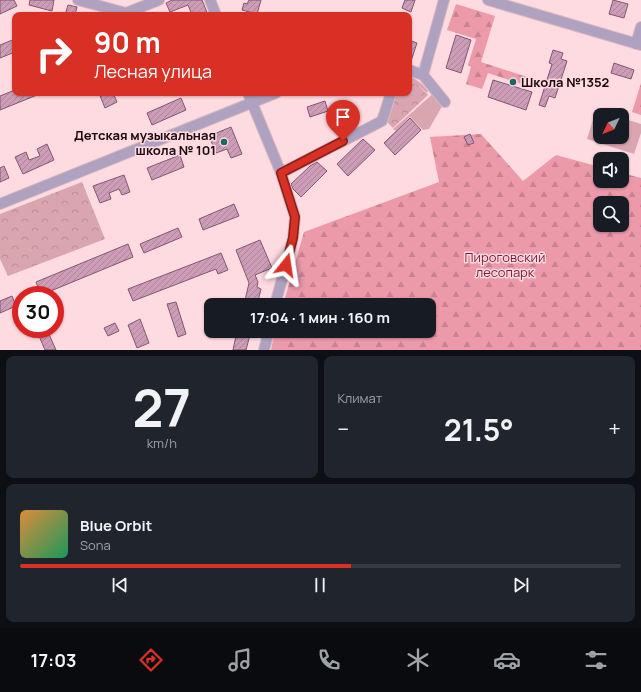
<!DOCTYPE html>
<html lang="ru">
<head>
<meta charset="utf-8">
<style>
  :root { --surface:#171b24; --page:#20242c; --text:#f1f3f6; --muted:#9ea1a6; --line:#363941; --accent:#d93025 }
  body { margin:0; font-family:Manrope,sans-serif; background:var(--page); color:var(--text); height:100vh; display:flex; flex-direction:column; font-size:15px; white-space:nowrap }
  * { box-sizing:border-box; margin:0 }
  p { font-size:13px; color:var(--muted) }
  .icon { flex:none; width:22px; height:22px; fill:none; stroke:currentColor; stroke-width:2; stroke-linecap:round; stroke-linejoin:round }
  .map { position:relative; height:350px; overflow:hidden }
  .details { display:flex; flex-direction:column; gap:6px; padding:6px; background:#0d0f14; flex:1 }
  .details>* { flex:none }
  .hud { position:absolute; left:12px; top:12px; width:400px; height:84px; border-radius:8px; box-shadow:0 1px 3px #0004; background:#d93025; color:#fff; overflow:hidden }
  .needle { width:26px; rotate:227deg }
  .fabs { position:absolute; left:593px; top:108px; display:grid; gap:8px }
  .fabs a { display:grid; place-items:center; width:36px; height:36px; border-radius:8px; background:var(--surface); box-shadow:0 1px 3px #0004; font-size:20px }
  .speed { position:absolute; left:12px; top:286px; display:flex; gap:8px; font-size:20px; font-weight:700; text-align:center }
  .speed>* { display:grid; place-content:center; width:52px; height:52px; border-radius:50%; background:var(--surface); box-shadow:0 1px 3px #0004; line-height:1 }
  .speed .limit { border:6px solid #d22; background:#fff; color:#111 }
  .pin { position:absolute; display:grid; place-items:center; width:34px; height:34px; color:#fff; margin:-41px -17px; border-radius:50% 50% 50% 0; rotate:-45deg; box-shadow:0 0 4px #0007 }
  .pin .icon { rotate:45deg }
  .me { position:absolute; width:44px; margin:-22px; rotate:15deg; stroke-linejoin:round; filter:drop-shadow(0 0 3px #0008) }
  .turn { display:flex; align-items:center; gap:14px; height:84px; padding:0 16px; font-size:18px }
  .turn .icon { width:52px; height:52px; stroke-width:2.5 }
  .turn b { display:block; font-size:28px; line-height:34px }
  .big { font-size:30px; font-weight:700; line-height:1.1 }
  .details .tile { flex:1; display:flex; flex-direction:column; justify-content:center; gap:6px; min-width:0; padding:0 14px; border-radius:8px; background:var(--page) }
  .details .dial { align-items:center; gap:0 }
  .dial b { font-size:52px; line-height:1 }
  .song { display:flex; align-items:center; gap:12px }
  .cover { width:48px; height:48px; border-radius:6px; background:linear-gradient(135deg,hsl(30 70% 55%),hsl(150 70% 35%)) }
  .played { height:4px; border-radius:2px; background:linear-gradient(90deg,var(--accent) 55%,var(--line) 55%) }
  .keys { display:flex; justify-content:space-around; direction:ltr }
  .heat { display:flex; justify-content:space-between; align-items:center; font-size:22px; direction:ltr }
  .details .tiles { flex:1; display:grid; gap:6px; grid-template-columns:1fr 1fr }
  .tile:last-child { grid-column:span 2 }
  .trip { position:absolute; left:204px; top:298px; width:232px; height:40px; border-radius:8px; background:var(--surface); box-shadow:0 1px 3px #0004; font-weight:700; line-height:40px; text-align:center }
  .tabs { display:flex; height:64px; justify-content:space-around; align-items:center; background:#090b0e; color:var(--muted) }
  .tabs .icon { width:28px; height:28px }
  .tabs .current { color:var(--accent) }
  .tabs b { font-size:18px; color:var(--text) }
  .map>svg:first-child { display:block }
  .grass { fill:#d9a6b0 }
  .forest { fill:url(#forest-firs); fill-rule:evenodd }
  .park { fill:url(#park-crowns) }
  .building { fill:url(#building-hatch); stroke:#82576f }
  .lines { fill:none; stroke-linecap:round; stroke-linejoin:round }
  .minor-casing { stroke:#dab9bf; stroke-width:12 }
  .minor { stroke:#afa2c0; stroke-width:10 }
  .route-casing { stroke:#8d1f18; stroke-width:10 }
  .route { stroke:#d93025; stroke-width:7 }
  .poi-dot { fill:#1c675f; stroke:#fedae1; stroke-width:1.5 }
  .labels { text-anchor:middle; stroke-width:3; stroke-linejoin:round; paint-order:stroke }
  .poi-label { font-size:13px; font-weight:bold; fill:#1b090d; stroke:#fedae1; text-anchor:start }
  .park-label { font-size:13px; fill:#791a3a; stroke:#fedae1 }
</style>
</head>
<body>
<div class="map">
<svg width="641" height="350" viewBox="0 0 641 350">
  <defs>
    <pattern id="forest-firs" width="22" height="20" patternUnits="userSpaceOnUse"><rect width="22" height="20" fill="#ec99aa"/><path d="M5 1l3.5 6h-7zM16 11l3.5 6h-7z" fill="#ca8291"/></pattern>
    <pattern id="park-crowns" width="20" height="18" patternUnits="userSpaceOnUse"><rect width="20" height="18" fill="#d9a6b0"/><path d="M2 6a3 3 0 1 1 6 0M12 15a3 3 0 1 1 6 0" fill="none" stroke="#ba8e96"/></pattern>
    <pattern id="building-hatch" width="6" height="6" patternUnits="userSpaceOnUse"><rect width="6" height="6" fill="#cd9cb6"/><path d="M-1 1l2-2M0 6l6-6M5 7l2-2" fill="none" stroke="#af859b"/></pattern>
  </defs>
  <rect width="100%" height="100%" fill="#fedae1"/>
  <path class="grass" d="M409,75L422,84L428,91L427,93L418,85H409Z
    M435,92L444,103L429,129L423,130L410,117L396,131L393,129Z
    M596,110L611,115H600V137H622V118L641,124V133L634,154L587,139Z"/>
  <path class="forest" d="M456,4L495,16L481,62L527,77L525,85L488,73L482,89L466,84L471,67L468,65L476,39L447,30Z
    M641,83V115L632,112Z
    M481,134L523,181L556,155L600,167V181H622V173L641,178V350H271L275,331H429V305H283L304,232L439,182L430,137ZM600,203H622V225H600Z"/>
  <path class="park" d="M414,84L418,85L428,95L393,128L385,120L395,93H409V85Z
    M82,182L105,239L8,276L0,259V214Z"/>
  <path class="building" d="M0,0H14L17,6L0,14Z
    M30,0H54L52,11L29,5Z
    M172,0H202L208,15H192L188,5L170,12L166,3Z
    M249,0H261L257,14L242,10L244,3L247,4Z
    M405,0H415L411,12L402,8Z
    M613,0L628,4L624,18L609,14Z
    M68,5L77,7L75,15H65Z
    M456,35L471,40L461,73L446,68Z
    M15,39V52L0,58V45Z
    M409,40L417,43L410,64H409Z
    M553,50L563,53L561,59L567,61L555,98L549,96L545,107L539,105L552,64L549,63Z
    M614,63L634,70L631,79L611,73Z
    M493,80L532,92L526,110L488,97Z
    M15,90V93H42L0,110V96Z
    M99,93H113L117,102L105,108Z
    M181,98L186,110L152,125L147,113Z
    M325,101L328,111L310,117L307,107Z
    M410,118L421,130L395,155L384,143Z
    M231,127L242,154L231,158L227,149L216,153L209,136Z
    M470,134L474,143L468,145L464,137Z
    M363,139L375,150L348,176L337,164Z
    M47,144L54,160L23,174L15,157L26,152L29,160L40,156L37,149Z
    M180,155L184,167L152,180L147,168Z
    M317,162L327,171L301,197L293,189L291,184L310,166Z
    M4,166L9,178L0,182V168Z
    M124,175L130,192L122,195L119,189L109,193L111,199L100,203L93,186Z
    M234,204L239,216L203,230L199,219Z
    M178,228L182,237L144,253L140,244Z
    M260,240L272,268L255,275L258,282L257,287L261,289L257,305H244L249,283L236,250Z
    M128,244L133,257L41,295L36,282Z
    M221,253L228,270L218,274L216,269L133,301L128,289Z
    M12,296L16,306L0,313V301Z
    M176,302L186,334L178,337L167,304Z
    M140,319L149,343L137,348L128,325Z
    M115,323L119,331L108,336L104,328Z
    M237,331H251L246,350H233Z
    M48,332L56,350H45L39,336Z"/>
  <g class="lines">
    <defs>
      <path id="minor" d="M78,0L126,13L159,0
        M210,0L216,15
        M488,0L641,45
        M636,44L641,27
        M409,70L423,75
        M423,75L444,0
        M423,75L445,102
        M248,93L281,173L295,217L293,238L275,305
        M281,173L382,121L391,93
        M0,204L276,93
        M264,350L269,331"/>
    </defs>
    <use href="#minor" class="minor-casing"/>
    <use href="#minor" class="minor"/>
  </g>
  <g class="lines">
    <defs>
      <path id="route" d="M286,265L293,238L295,217L281,173L343,141"/>
    </defs>
    <use href="#route" class="route-casing"/>
    <use href="#route" class="route"/>
  </g>
  <g class="poi-dot">
    <circle cx="513" cy="82" r="4"/>
    <circle cx="224" cy="142" r="4"/>
  </g>
  <g class="labels">
    <g class="poi-label">
      <text x="521" y="87">Школа №1352</text>
      <text x="216" y="140" text-anchor="end">Детская музыкальная<tspan x="216" dy="15">школа № 101</tspan></text>
    </g>
    <g class="park-label">
      <text x="505" y="262">Пироговский<tspan x="505" dy="15">лесопарк</tspan></text>
    </g>
  </g>
</svg>
<div class="fabs">
<a><svg class="needle" viewBox="-14 -14 28 28"><path d="M0-13l5 13h-10z" fill="#e53935"/><path d="M0 13l5-13h-10z" fill="#9ea1a6"/></svg></a>
<a><svg class="icon" aria-label="sound" viewBox="0 0 24 24"><path d="M4 9h4l5-4v14l-5-4H4zM17 9q2 3 0 6"/></svg></a>
<a><svg class="icon" aria-label="search" viewBox="0 0 24 24"><circle cx="10" cy="10" r="6"/><path d="M15 15l6 6"/></svg></a>
</div>
<div class="speed"><div class="limit">30</div></div>
<div class="pin" style="left:343px;top:141px;background:#d93025"><svg class="icon" aria-label="arrive" viewBox="0 0 24 24"><path d="M6 21V4h12l-3 4 3 4H6"/></svg></div>
<svg class="me" style="left:286px;top:265px" viewBox="-20 -20 40 40"><path d="M0-17L14 15 0 8-14 15z" fill="#d93025" stroke="#fff" stroke-width="4"/></svg>
<div class="trip">17:04 · 1 мин · 160 m</div>
<div class="hud">
<div class="turn"><svg class="icon" aria-label="right" viewBox="0 0 24 24"><path d="M7 20v-9h11M14 6l5 5-5 5"/></svg><div><b>90 m</b>Лесная улица</div></div>
</div>
</div>
<section class="details">
<div class="tiles">
<div class="tile dial"><b>27</b><p>km/h</p></div>
<div class="tile"><p>Климат</p>
<div class="heat"><a>−</a><b class="big">21.5°</b><a>+</a></div>
</div>
<div class="tile">
<div class="song"><i class="cover"></i><div><b>Blue Orbit</b><p>Sona</p></div></div>
<div class="played"></div>
<div class="keys"><svg class="icon" aria-label="previous" viewBox="0 0 24 24"><path d="M18 5L8 12l10 7zM5 5v14"/></svg><svg class="icon" aria-label="pause" viewBox="0 0 24 24"><path d="M8 5v14M16 5v14"/></svg><svg class="icon" aria-label="next" viewBox="0 0 24 24"><path d="M6 5l10 7-10 7zM19 5v14"/></svg></div>
</div>
</div>
</section>
<nav class="tabs">
<b>17:03</b>
<svg class="icon current" aria-label="directions" viewBox="0 0 24 24"><path d="M12 3l9 9-9 9-9-9zM9 14v-3h6M13 9l2 2-2 2"/></svg>
<svg class="icon" aria-label="music" viewBox="0 0 24 24"><path d="M9 18V5l10-2v13"/><circle cx="6" cy="18" r="3"/><circle cx="16" cy="16" r="3"/></svg>
<svg class="icon" aria-label="phone" viewBox="0 0 24 24"><path d="M5 4h4l2 5-3 2q2 4 5 5l2-3 5 2v4C11 20 4 13 5 4z"/></svg>
<svg class="icon" aria-label="climate" viewBox="0 0 24 24"><path d="M12 3v18M4 7l16 10M4 17L20 7"/></svg>
<svg class="icon" aria-label="car" viewBox="0 0 24 24"><path d="M5 17H2v-5l4-1 3-4h7l3 4 3 1v5h-3M9 17h6M6 11h13"/><circle cx="7" cy="17" r="2"/><circle cx="17" cy="17" r="2"/></svg>
<svg class="icon" aria-label="filters" viewBox="0 0 24 24"><path d="M4 7h16M4 17h16"/><circle cx="9" cy="7" r="2"/><circle cx="15" cy="17" r="2"/></svg>
</nav>
</body>
</html>
